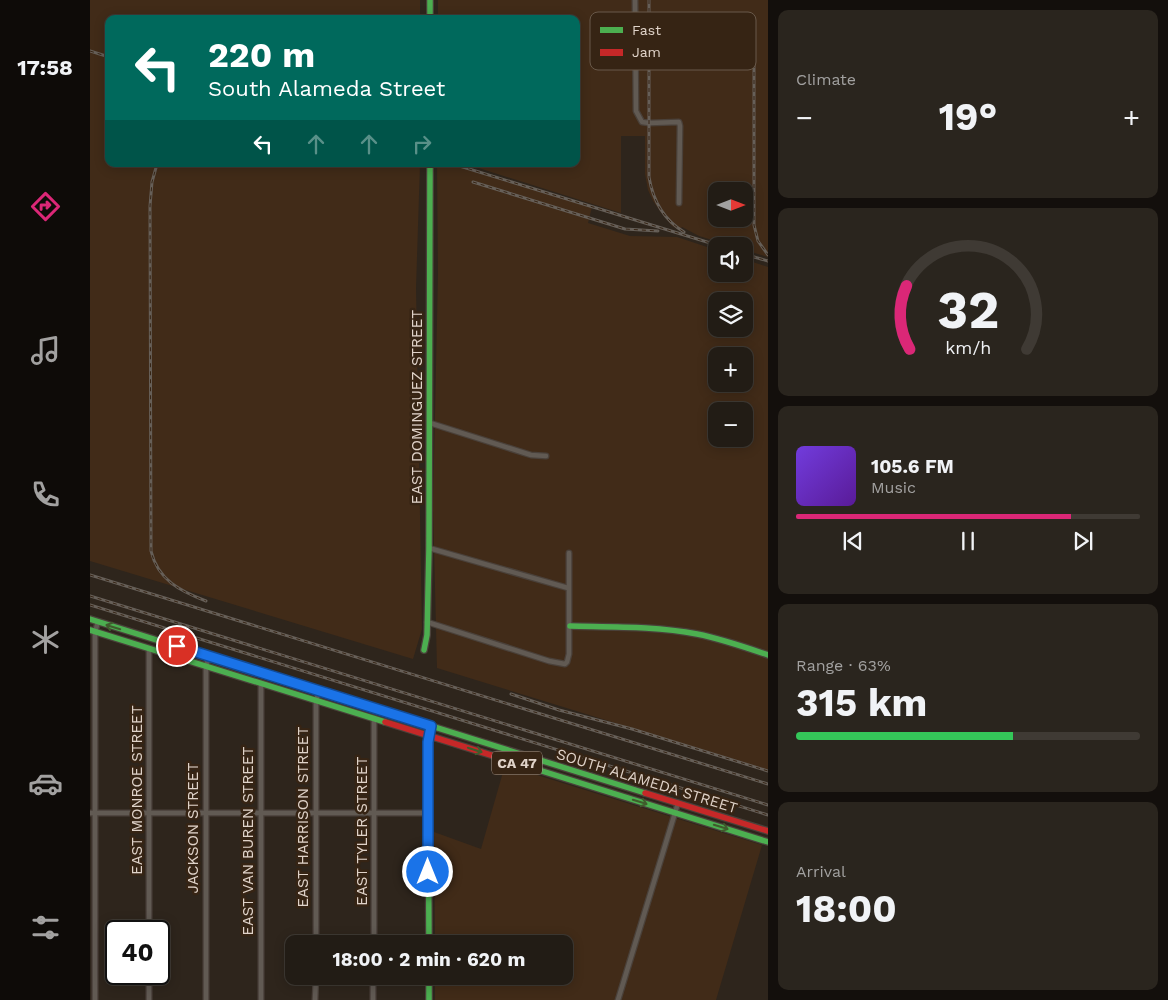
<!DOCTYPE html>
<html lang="en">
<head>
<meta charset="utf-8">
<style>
  :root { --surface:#221c15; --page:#2a251e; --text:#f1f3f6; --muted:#a2a1a0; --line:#3f3a34; --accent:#db2777 }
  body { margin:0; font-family:"Work Sans",sans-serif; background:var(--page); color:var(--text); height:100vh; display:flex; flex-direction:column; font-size:19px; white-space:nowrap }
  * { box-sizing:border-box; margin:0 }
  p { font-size:16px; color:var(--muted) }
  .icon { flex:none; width:28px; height:28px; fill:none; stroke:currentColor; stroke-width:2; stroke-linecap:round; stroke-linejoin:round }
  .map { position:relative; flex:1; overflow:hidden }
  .details { display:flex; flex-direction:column; gap:10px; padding:10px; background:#130f0c; width:400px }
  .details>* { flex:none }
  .guide { position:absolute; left:15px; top:15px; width:475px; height:152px; border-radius:10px; box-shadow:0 2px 12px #0003,0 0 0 1px var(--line); background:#00695c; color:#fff; overflow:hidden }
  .needle { width:32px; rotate:90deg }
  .tools { position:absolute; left:618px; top:182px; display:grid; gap:10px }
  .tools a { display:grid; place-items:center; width:45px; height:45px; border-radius:10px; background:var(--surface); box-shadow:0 2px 12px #0003,0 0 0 1px var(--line); font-size:25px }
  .speed { position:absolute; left:15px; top:920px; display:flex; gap:10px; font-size:25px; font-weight:700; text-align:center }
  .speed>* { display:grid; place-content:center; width:65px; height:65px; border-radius:50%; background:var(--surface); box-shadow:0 2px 12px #0003,0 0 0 1px var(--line); line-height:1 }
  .speed .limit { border:2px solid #111; border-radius:8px; background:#fff; color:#111 }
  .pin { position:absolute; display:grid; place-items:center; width:42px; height:42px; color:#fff; margin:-21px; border:2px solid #fff; border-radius:50%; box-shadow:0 1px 5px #0007 }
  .me { position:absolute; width:55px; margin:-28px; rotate:0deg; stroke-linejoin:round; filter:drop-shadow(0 0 4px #0008) }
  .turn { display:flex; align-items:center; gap:18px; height:105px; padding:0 20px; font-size:22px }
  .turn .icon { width:65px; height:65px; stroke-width:2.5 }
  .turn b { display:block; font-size:35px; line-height:42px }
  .lanes { display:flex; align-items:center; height:48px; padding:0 20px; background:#0003; justify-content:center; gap:25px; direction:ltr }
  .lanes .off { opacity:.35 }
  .big { font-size:38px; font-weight:700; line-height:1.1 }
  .details .widget { flex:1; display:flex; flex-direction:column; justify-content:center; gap:8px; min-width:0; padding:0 18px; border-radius:10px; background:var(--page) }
  .details .dial { align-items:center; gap:0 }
  .dial svg { height:130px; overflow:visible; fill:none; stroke:var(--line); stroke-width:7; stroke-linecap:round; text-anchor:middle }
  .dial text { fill:var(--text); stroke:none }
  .song { display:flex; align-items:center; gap:15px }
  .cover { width:60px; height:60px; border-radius:8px; background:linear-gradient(135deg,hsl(260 70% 55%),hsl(270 70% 35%)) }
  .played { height:5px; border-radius:2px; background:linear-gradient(90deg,var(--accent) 80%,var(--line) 80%) }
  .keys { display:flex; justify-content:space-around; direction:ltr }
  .heat { display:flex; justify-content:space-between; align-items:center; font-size:28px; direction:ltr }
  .charge { height:8px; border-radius:4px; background:linear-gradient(90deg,#34c759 63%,var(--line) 0) }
  .trip { position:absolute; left:195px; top:935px; width:288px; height:50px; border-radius:10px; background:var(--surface); box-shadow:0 2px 12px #0003,0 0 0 1px var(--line); font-weight:700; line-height:50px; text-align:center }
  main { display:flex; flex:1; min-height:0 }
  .tab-bar { display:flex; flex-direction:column; width:90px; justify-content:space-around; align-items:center; background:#0e0b08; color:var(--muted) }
  .tab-bar .icon { width:35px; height:35px }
  .tab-bar .current { color:var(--accent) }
  .tab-bar b { font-size:22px; color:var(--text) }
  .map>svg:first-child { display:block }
  .built { fill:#412b18; fill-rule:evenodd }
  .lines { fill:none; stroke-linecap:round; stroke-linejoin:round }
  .street-casing { stroke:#4a413a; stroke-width:7 }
  .fast-casing { stroke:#4a413a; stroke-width:8 }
  .jam-casing { stroke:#4a413a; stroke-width:8 }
  .street { stroke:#615a53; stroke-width:4.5 }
  .fast { stroke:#4caf50; stroke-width:5.5 }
  .jam { stroke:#c62828; stroke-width:5.5 }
  .rail-casing { stroke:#665f58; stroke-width:3 }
  .rail { stroke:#362414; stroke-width:1; stroke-dasharray:4; stroke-linecap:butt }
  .oneway { stroke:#3f5c2c }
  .route-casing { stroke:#114b97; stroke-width:12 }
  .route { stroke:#1a73e8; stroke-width:9 }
  .labels { text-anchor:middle; stroke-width:5; stroke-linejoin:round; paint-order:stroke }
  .shield { fill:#362414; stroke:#ad9e93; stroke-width:1 }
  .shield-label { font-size:14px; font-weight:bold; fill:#e0d3c9 }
  .street-label { font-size:15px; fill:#e0d3c9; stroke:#362414 }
  .key { fill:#362414; stroke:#69594a; stroke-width:1 }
  .key-label { font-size:14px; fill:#e0d3c9 }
</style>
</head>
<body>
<main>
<nav class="tab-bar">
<b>17:58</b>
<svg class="icon current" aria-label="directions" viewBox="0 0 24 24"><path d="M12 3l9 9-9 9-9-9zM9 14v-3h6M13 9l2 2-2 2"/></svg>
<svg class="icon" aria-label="music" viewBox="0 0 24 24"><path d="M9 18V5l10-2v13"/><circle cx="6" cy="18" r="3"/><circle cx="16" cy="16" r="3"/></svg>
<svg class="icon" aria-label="phone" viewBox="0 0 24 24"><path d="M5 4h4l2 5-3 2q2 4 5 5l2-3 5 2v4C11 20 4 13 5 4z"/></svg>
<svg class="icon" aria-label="climate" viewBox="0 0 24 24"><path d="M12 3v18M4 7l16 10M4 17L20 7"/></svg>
<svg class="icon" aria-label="car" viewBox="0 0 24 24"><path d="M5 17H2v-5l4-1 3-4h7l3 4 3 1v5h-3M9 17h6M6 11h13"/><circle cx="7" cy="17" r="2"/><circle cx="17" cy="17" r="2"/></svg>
<svg class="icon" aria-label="filters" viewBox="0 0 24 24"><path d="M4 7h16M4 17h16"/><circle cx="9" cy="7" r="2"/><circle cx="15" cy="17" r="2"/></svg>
</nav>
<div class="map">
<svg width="678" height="1000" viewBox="0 0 678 1000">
  <rect width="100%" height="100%" fill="#2e251c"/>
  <path class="built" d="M0,0H330V19H19V164H330L326,288L332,629L323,659L0,561Z
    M348,0H678V257L654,250V246H642L609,236L592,227L589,230L582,226L572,214L563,201L558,190L555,174V136H531V213L376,164H486V19H348ZM626,191H654V219H626Z
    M347,164H361L502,207L498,223L540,236L587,237L626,250V274H654V259L678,267V770L347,668L343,506L348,274ZM626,301H654V329H626ZM626,356H654V384H626ZM626,411H654V439H626Z
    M415,765L672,845L626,1000H345V976H474V944H345L344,832L391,849Z"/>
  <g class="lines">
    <defs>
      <path id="street" d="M545,0L546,111L552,122L559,123L589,122L590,126L589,203
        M340,423L441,455L456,456
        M339,548L478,588
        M337,622L459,661L475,664L477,662L479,654V553
        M171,683V1000
        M0,813H338
        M59,931V649
        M226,944V700L230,690
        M284,944V718
        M5,1000V632L8,622
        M59,1000V974
        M116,1000V666L119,656
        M225,1000L226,976
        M283,1000V976
        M528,1000L588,803"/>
      <path id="fast" d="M340,0V19
        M0,619L555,793
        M480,626C522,627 566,626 607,634C632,639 655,647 678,655
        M0,630L295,722
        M334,650L337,635L339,548L340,164
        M420,761L678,842
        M339,944L338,742L341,726
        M339,976V1000"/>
      <path id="jam" d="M295,722L420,761
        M555,793L678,831"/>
    </defs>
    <use href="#street" class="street-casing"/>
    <use href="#fast" class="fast-casing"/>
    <use href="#jam" class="jam-casing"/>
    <use href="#street" class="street"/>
    <use href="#fast" class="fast"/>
    <use href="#jam" class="jam"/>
    <defs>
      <path id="rail" d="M559,0V177C563,201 574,220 594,232
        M664,48V225L668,241L678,255
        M0,51L19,57
        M67,164L62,182L60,206L61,551C68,580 90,591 116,601
        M363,164L630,246
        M383,182L535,229L568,231
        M654,254L678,261
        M0,575L678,784
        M0,596L678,805
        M0,605L678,815
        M421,694L469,710L542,729L678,771"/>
    </defs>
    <use href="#rail" class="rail-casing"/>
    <use href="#rail" class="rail"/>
  </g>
  <defs><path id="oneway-shaft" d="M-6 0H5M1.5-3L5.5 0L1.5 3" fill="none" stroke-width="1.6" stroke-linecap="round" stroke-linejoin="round" transform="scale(1.25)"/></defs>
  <g class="oneway">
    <use href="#oneway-shaft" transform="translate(23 627) rotate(-163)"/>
    <use href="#oneway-shaft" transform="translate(385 750) rotate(18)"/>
    <use href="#oneway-shaft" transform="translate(550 802) rotate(17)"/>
    <use href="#oneway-shaft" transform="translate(631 827) rotate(17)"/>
  </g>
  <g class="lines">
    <defs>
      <path id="route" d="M87,646L341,726L338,742V872"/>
    </defs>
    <use href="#route" class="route-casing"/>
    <use href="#route" class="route"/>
  </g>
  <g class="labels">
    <rect class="shield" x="402" y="751.5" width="50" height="23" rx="4"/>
    <g class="shield-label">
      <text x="427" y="768">CA 47</text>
    </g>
    <g class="street-label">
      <text transform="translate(327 407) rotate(-90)" y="5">EAST DOMINGUEZ STREET</text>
      <text transform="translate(557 781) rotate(17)" y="5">SOUTH ALAMEDA STREET</text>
      <text transform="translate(47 790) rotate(-90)" y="5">EAST MONROE STREET</text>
      <text transform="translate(213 817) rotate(-90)" y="5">EAST HARRISON STREET</text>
      <text transform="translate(103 828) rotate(-90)" y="5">JACKSON STREET</text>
      <text transform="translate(272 831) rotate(-90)" y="5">EAST TYLER STREET</text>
      <text transform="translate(158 841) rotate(-90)" y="5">EAST VAN BUREN STREET</text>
    </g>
  </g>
  <rect x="500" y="12" width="166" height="58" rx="8" class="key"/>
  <rect x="510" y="27" width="23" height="6" fill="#4caf50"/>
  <rect x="510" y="49" width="23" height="7" fill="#c62828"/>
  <g class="key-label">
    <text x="542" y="35">Fast</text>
    <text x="542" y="57">Jam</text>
  </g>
</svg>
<div class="tools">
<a><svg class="needle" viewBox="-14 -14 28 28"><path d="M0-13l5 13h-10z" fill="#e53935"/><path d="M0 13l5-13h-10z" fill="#a2a1a0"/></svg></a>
<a><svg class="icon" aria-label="sound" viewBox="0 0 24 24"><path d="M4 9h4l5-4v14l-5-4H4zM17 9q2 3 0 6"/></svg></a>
<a><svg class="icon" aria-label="layers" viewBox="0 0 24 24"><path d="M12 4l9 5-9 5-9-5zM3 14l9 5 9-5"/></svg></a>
<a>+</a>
<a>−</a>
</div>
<div class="speed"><div class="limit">40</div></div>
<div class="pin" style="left:87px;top:646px;background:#d93025"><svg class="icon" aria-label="arrive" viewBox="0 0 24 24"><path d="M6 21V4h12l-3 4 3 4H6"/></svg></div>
<svg class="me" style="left:338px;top:872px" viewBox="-20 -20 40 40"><circle r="17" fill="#1a73e8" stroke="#fff" stroke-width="3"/><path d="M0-11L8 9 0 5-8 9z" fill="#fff"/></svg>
<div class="trip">18:00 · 2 min · 620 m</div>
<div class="guide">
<div class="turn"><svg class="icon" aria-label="left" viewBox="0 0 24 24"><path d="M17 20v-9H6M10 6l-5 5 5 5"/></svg><div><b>220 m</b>South Alameda Street</div></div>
<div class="lanes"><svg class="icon" aria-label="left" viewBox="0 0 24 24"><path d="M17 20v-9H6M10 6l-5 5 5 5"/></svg><svg class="icon off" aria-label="ahead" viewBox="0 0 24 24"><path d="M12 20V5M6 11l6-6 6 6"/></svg><svg class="icon off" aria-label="ahead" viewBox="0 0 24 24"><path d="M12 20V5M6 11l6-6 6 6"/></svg><svg class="icon off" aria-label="right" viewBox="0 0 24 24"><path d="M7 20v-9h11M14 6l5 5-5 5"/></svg></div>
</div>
</div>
<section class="details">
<div class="widget"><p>Climate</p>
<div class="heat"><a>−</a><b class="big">19°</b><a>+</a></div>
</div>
<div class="widget dial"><svg viewBox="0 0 100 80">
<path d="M14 69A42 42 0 1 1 86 69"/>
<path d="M14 69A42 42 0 0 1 12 30" stroke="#db2777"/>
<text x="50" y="56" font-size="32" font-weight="700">32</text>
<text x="50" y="72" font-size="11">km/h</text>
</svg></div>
<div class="widget">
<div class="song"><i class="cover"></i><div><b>105.6 FM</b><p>Music</p></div></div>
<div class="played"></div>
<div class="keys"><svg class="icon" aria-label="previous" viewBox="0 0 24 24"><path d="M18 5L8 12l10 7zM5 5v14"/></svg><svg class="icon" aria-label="pause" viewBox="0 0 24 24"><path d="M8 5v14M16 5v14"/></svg><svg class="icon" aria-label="next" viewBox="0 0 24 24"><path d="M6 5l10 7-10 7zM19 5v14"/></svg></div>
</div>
<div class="widget"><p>Range · 63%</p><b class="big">315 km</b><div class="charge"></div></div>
<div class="widget"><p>Arrival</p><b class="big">18:00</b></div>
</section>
</main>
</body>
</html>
